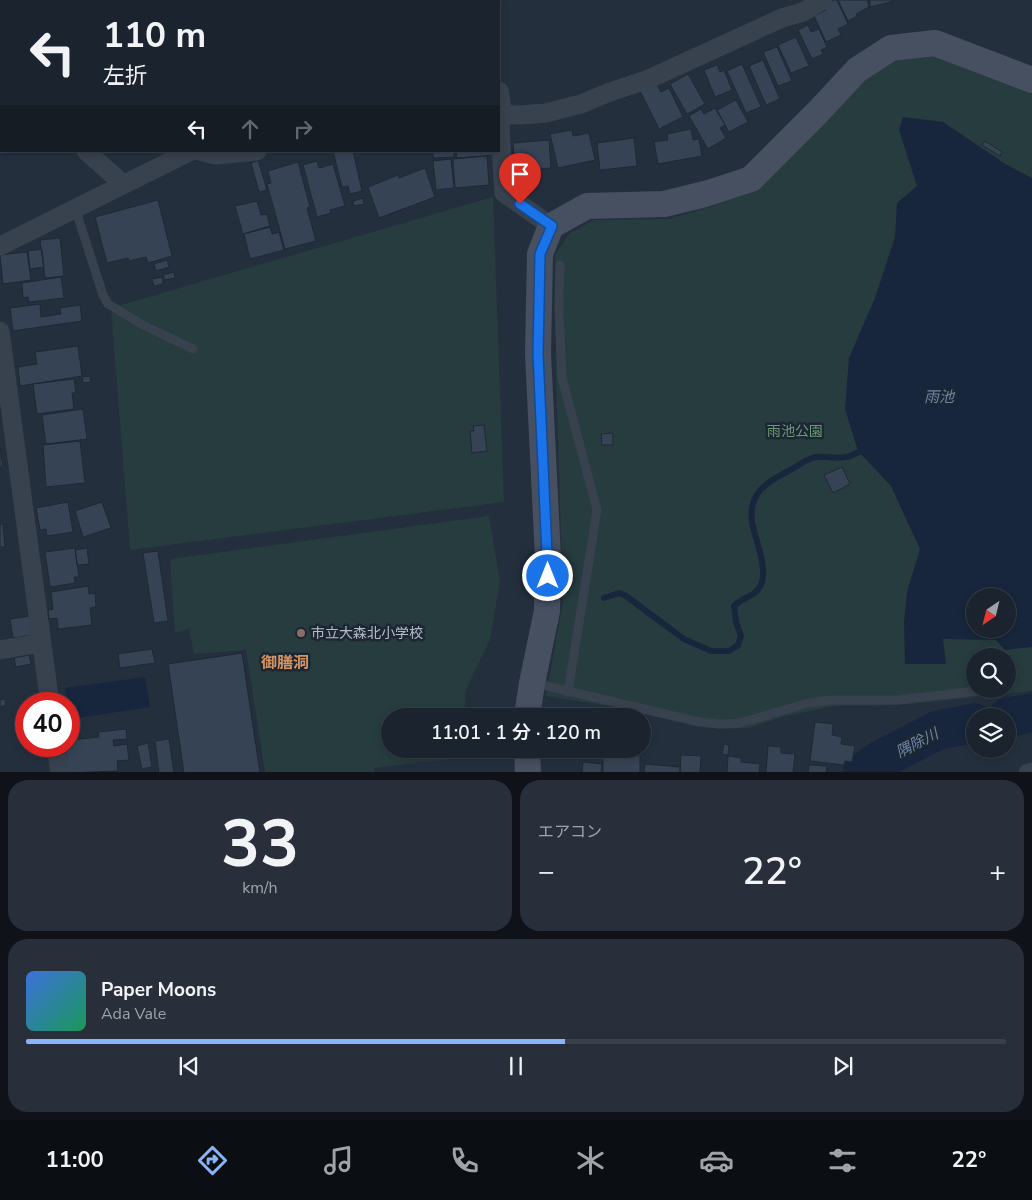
<!DOCTYPE html>
<html lang="ja">
<head>
<meta charset="utf-8">
<style>
  :root { --surface:#1b232e; --page:#282f3a; --text:#f1f3f6; --muted:#a0a4aa; --line:#39404a; --accent:#8ab4f8 }
  body { margin:0; font-family:"Nunito Sans","Noto Sans JP",sans-serif; background:var(--page); color:var(--text); height:100vh; display:flex; flex-direction:column; font-size:19px; white-space:nowrap }
  * { box-sizing:border-box; margin:0 }
  p { font-size:16px; color:var(--muted) }
  .icon { flex:none; width:28px; height:28px; fill:none; stroke:currentColor; stroke-width:2; stroke-linecap:round; stroke-linejoin:round }
  .map { position:relative; height:772px; overflow:hidden }
  .details { display:flex; flex-direction:column; gap:8px; padding:8px; background:#0f1319; flex:1 }
  .details>* { flex:none }
  .guide { position:absolute; left:0px; top:0px; width:500px; height:152px; box-shadow:0 2px 8px #0003,0 0 0 1px var(--line); background:#1b232e; color:var(--text); overflow:hidden }
  .needle { width:32px; rotate:215deg }
  .buttons { position:absolute; left:966px; top:588px; display:grid; gap:10px }
  .buttons a { display:grid; place-items:center; width:50px; height:50px; border-radius:50%; background:var(--surface); box-shadow:0 2px 8px #0003,0 0 0 1px var(--line); font-size:25px }
  .speed { position:absolute; left:15px; top:692px; display:flex; gap:10px; font-size:25px; font-weight:700; text-align:center }
  .speed>* { display:grid; place-content:center; width:65px; height:65px; border-radius:50%; background:var(--surface); box-shadow:0 2px 8px #0003,0 0 0 1px var(--line); line-height:1 }
  .speed .limit { border:8px solid #d22; background:#fff; color:#111 }
  .pin { position:absolute; display:grid; place-items:center; width:42px; height:42px; color:#fff; margin:-51px -21px; border-radius:50% 50% 50% 0; rotate:-45deg; box-shadow:0 0 5px #0007 }
  .pin .icon { rotate:45deg }
  .me { position:absolute; width:55px; margin:-28px; rotate:0deg; stroke-linejoin:round; filter:drop-shadow(0 0 4px #0008) }
  .turn { display:flex; align-items:center; gap:18px; height:105px; padding:0 20px; font-size:22px }
  .turn .icon { width:65px; height:65px; stroke-width:2.5 }
  .turn b { display:block; font-size:35px; line-height:42px }
  .lanes { display:flex; align-items:center; height:48px; padding:0 20px; background:#0003; justify-content:center; gap:25px; direction:ltr }
  .lanes .off { opacity:.35 }
  .big { font-size:38px; font-weight:600; line-height:1.1 }
  .details .tile { flex:1; display:flex; flex-direction:column; justify-content:center; gap:8px; min-width:0; padding:0 18px; border-radius:20px; background:var(--page) }
  .details .dial { align-items:center; gap:0 }
  .dial b { font-size:65px; line-height:1 }
  .song { display:flex; align-items:center; gap:15px }
  .cover { width:60px; height:60px; border-radius:8px; background:linear-gradient(135deg,hsl(220 70% 55%),hsl(150 70% 35%)) }
  .played { height:5px; border-radius:2px; background:linear-gradient(90deg,var(--accent) 55%,var(--line) 55%) }
  .keys { display:flex; justify-content:space-around; direction:ltr }
  .heat { display:flex; justify-content:space-between; align-items:center; font-size:28px; direction:ltr }
  .details .tiles { flex:1; display:grid; gap:8px; grid-template-columns:1fr 1fr }
  .tile:last-child { grid-column:span 2 }
  .trip { position:absolute; left:381px; top:708px; width:270px; height:50px; border-radius:25px; background:var(--surface); box-shadow:0 2px 8px #0003,0 0 0 1px var(--line); font-weight:600; line-height:50px; text-align:center }
  .tabs { display:flex; height:80px; justify-content:space-around; align-items:center; background:#0b0e12; color:var(--muted) }
  .tabs .icon { width:35px; height:35px }
  .tabs .selected { color:var(--accent) }
  .tabs b { font-size:22px; color:var(--text) }
  .map>svg:first-child { display:block }
  .green { fill:#263c3f; fill-rule:evenodd }
  .water { fill:#17263c; fill-rule:evenodd }
  .lines { fill:none; stroke-linecap:round; stroke-linejoin:round }
  .stream { stroke:#17263c; stroke-width:6 }
  .river { stroke:#17263c; stroke-width:39 }
  .building { fill:#364354; stroke:#1f2835 }
  .lane { stroke:#38414e; stroke-width:9 }
  .street { stroke:#38414e; stroke-width:19 }
  .secondary { stroke:#465061; stroke-width:26 }
  .route-casing { stroke:#114b97; stroke-width:12 }
  .route { stroke:#1a73e8; stroke-width:9 }
  .education-dot { fill:#8d6e63; stroke:#1d2633; stroke-width:2 }
  .labels { text-anchor:middle; stroke-width:5; stroke-linejoin:round; paint-order:stroke }
  .park-label { font-size:14px; fill:#6b9a76; stroke:#1d2633 }
  .poi-label { font-size:14px; fill:#b4bcc9; stroke:#1d2633; text-anchor:start }
  .water-label { font-size:15px; font-style:italic; fill:#6d86a8; stroke:#1d2633 }
  .quarter-label { font-size:16px; font-weight:bold; fill:#d59563; stroke:#1d2633 }
</style>
</head>
<body>
<div class="map">
<svg width="1032" height="773" viewBox="0 0 1032 773">
  <rect width="100%" height="100%" fill="#242f3e"/>
  <path class="green" d="M948,55L1032,90V691L901,705L834,706L786,716L748,728L719,729L620,708L546,696L563,602L556,373L555,255L570,233L594,220L669,219L713,206L782,165L859,82L890,60ZM975,596H1008V629H975ZM975,656H1008V689H975Z
    M493,197L504,502L130,550L111,308Z
    M489,516L500,582L490,639L465,692L466,716H390V749H468V757L374,768V772H265L246,650L194,654L189,629L175,633L170,559Z"/>
  <path class="water" d="M903,117L943,122L1007,165L1032,178V647L1005,650L996,640L943,639L946,664H905L904,622L907,592L920,549L891,486L858,451L845,409L849,358L875,298L895,237L897,203L917,186L899,130ZM975,596H1008V629H975Z
    M145,677L150,707L70,719L65,688Z"/>
  <g class="lines">
    <path class="stream" d="M604,598L619,593L626,596L684,639L711,651H729L738,645L741,636L736,622L734,606C744,595 756,599 762,582C767,566 755,539 752,522C748,491 769,481 792,469C799,465 808,458 816,457C826,456 837,459 847,457C854,455 857,451 864,451"/>
    <path class="river" d="M1008,717L1032,713
      M862,773L880,760L938,730L975,723"/>
  </g>
  <path class="building" d="M834,0H837L848,24L838,29L841,35L826,42L814,16L826,10L824,5Z
    M838,0H867L869,7L856,14L857,16L848,21Z
    M870,0H894V1L870,7Z
    M808,25L811,32L819,29L827,47L821,50L823,54L812,59L798,30Z
    M796,37L809,66L791,73L778,45Z
    M777,47L792,81L778,86L763,52Z
    M763,60L780,99L766,105L749,66Z
    M742,64L761,107L746,113L727,71Z
    M717,65L720,72L724,70L732,90L715,97L704,70Z
    M688,74L705,104L687,114L670,84Z
    M656,83L661,92L669,88L683,117L659,129L640,91Z
    M736,100L748,122L729,132L717,110Z
    M715,108L725,125L720,128L726,138L708,149L689,116L701,109L704,114Z
    M691,129L693,140L699,139L702,156L658,164L654,142L668,140L667,134Z
    M572,130L573,136L589,133L595,160L558,168L550,134Z
    M634,138L637,166L600,170L597,143Z
    M549,140L551,168L515,171L513,143Z
    M985,141L1002,152L1000,156L982,145Z
    M333,151H353L362,191L350,194L348,186L342,187Z
    M433,151H454V157L433,158Z
    M456,151H496V155L457,158Z
    M487,156L489,185L455,188L453,159Z
    M451,159L454,188L436,190L433,161Z
    M258,160L267,190L259,192L251,163Z
    M317,161L319,168L333,164L345,206L330,210L331,213L317,217L303,165Z
    M298,162L310,207L307,208L316,241L285,249L267,184L271,183L268,171Z
    M425,168L435,197L379,218L368,187L398,175L399,178Z
    M363,198L364,204L354,206L353,201Z
    M158,200L172,256L148,263L146,257L129,261L128,258L107,263L95,217Z
    M257,201L261,215L267,214L270,226L243,234L235,206Z
    M270,227L272,234L279,232L284,250L250,259L244,234Z
    M60,238L64,276L45,278L40,240Z
    M42,249L44,267L30,269L28,251Z
    M27,252L31,280L3,284L0,255Z
    M167,260L169,267L156,271L154,264Z
    M174,272L175,278L165,280L163,275Z
    M61,277L64,298L29,302L28,297L23,298L22,283Z
    M162,277L163,284L154,286L152,279Z
    M40,304L41,317L61,314L60,308L80,305L82,321L13,331L10,308Z
    M78,346L82,376L20,386L18,367L37,364L35,352Z
    M90,376L91,382L83,383L82,377Z
    M74,379L76,393H72L74,409L37,414L33,384Z
    M83,409L87,439L46,444L42,415Z
    M484,425L487,451L472,453L470,431H474L473,426Z
    M613,433V445H602L601,434Z
    M80,441L85,483L46,487L43,445Z
    M0,447L3,467H0Z
    M842,467L850,484L833,493L824,475Z
    M68,502L73,532L47,536L46,529L40,530L36,508Z
    M102,502L111,528L83,537L75,511Z
    M0,524H3L5,547H0Z
    M75,548L79,577H74L75,583L50,587L45,552Z
    M87,548L89,564L77,565L75,550Z
    M158,551L168,621L154,623L143,553Z
    M88,586L89,594L95,593L96,607L90,608L92,625L58,629L57,618L49,619L48,610L53,609L51,592Z
    M30,616L33,635L13,638L10,619Z
    M152,649L155,663L120,668L118,654Z
    M242,653L260,773H184L168,664Z
    M29,655L31,664L16,667L14,658Z
    M0,698V700L5,699L6,705L0,707Z
    M589,710L605,712V716H588Z
    M815,722L833,724L832,735L842,737L841,744L855,746L852,762L845,761L844,765L810,761Z
    M126,729L127,739L113,740L114,746L127,744L129,760L117,761L118,771L68,773L66,746L72,744L71,740L99,737L98,732Z
    M169,739L174,773H159L155,741Z
    M148,743L152,767L142,769L137,746Z
    M724,744L729,745L728,755L722,754Z
    M768,746L781,747V753L795,754L793,773H766Z
    M603,749H628V756H640V773H603Z
    M681,755L701,756L700,772L707,773H680Z
    M728,756L741,758V762L760,764L759,773H727Z
    M583,762L602,764L601,773H582Z
    M645,764L680,767V773H644Z
    M809,765L827,766L826,773H808Z"/>
  <g class="lines">
    <path class="lane" d="M75,208L103,295L108,304L143,325L193,349
      M560,265L559,308L562,378L597,510L568,692
      M534,683L699,722L719,724L740,723L808,703L833,700H898L985,690"/>
    <path class="street" d="M175,0L176,1
      M307,0L308,1
      M484,0V1
      M431,1L433,0
      M499,91L503,113L500,127L504,193L551,226
      M499,114L520,115L546,113L581,104L610,92L649,79L782,18L803,12L823,0
      M86,151L123,184
      M199,151L216,155L257,151
      M0,246L191,151
      M0,331L50,704
      M0,650L41,643
      M56,746L60,773
      M1028,773L1032,772"/>
    <path class="secondary" d="M527,716L532,683L547,611L548,558L538,354L540,254L551,226L587,206L664,204L705,194L751,179L818,112L857,70L891,48L935,43L1032,80
      M527,749L528,773"/>
  </g>
  <g class="lines">
    <defs>
      <path id="route" d="M520,204L552,226L540,254L538,354L548,576"/>
    </defs>
    <use href="#route" class="route-casing"/>
    <use href="#route" class="route"/>
  </g>
  <circle class="education-dot" cx="301" cy="633" r="5"/>
  <g class="labels">
    <g class="park-label">
      <text x="795" y="436">雨池公園</text>
    </g>
    <g class="poi-label">
      <text x="311" y="638">市立大森北小学校</text>
    </g>
    <g class="water-label">
      <text x="939" y="402">雨池</text>
      <text transform="translate(917 743) rotate(-27)" y="5">隅除川</text>
    </g>
    <g class="quarter-label">
      <text x="285" y="668">御膳洞</text>
    </g>
  </g>
</svg>
<div class="buttons">
<a><svg class="needle" viewBox="-14 -14 28 28"><path d="M0-13l5 13h-10z" fill="#e53935"/><path d="M0 13l5-13h-10z" fill="#a0a4aa"/></svg></a>
<a><svg class="icon" aria-label="search" viewBox="0 0 24 24"><circle cx="10" cy="10" r="6"/><path d="M15 15l6 6"/></svg></a>
<a><svg class="icon" aria-label="layers" viewBox="0 0 24 24"><path d="M12 4l9 5-9 5-9-5zM3 14l9 5 9-5"/></svg></a>
</div>
<div class="speed"><div class="limit">40</div></div>
<div class="pin" style="left:520px;top:204px;background:#d93025"><svg class="icon" aria-label="arrive" viewBox="0 0 24 24"><path d="M6 21V4h12l-3 4 3 4H6"/></svg></div>
<svg class="me" style="left:548px;top:576px" viewBox="-20 -20 40 40"><circle r="17" fill="#1a73e8" stroke="#fff" stroke-width="3"/><path d="M0-11L8 9 0 5-8 9z" fill="#fff"/></svg>
<div class="trip">11:01 · 1 分 · 120 m</div>
<div class="guide">
<div class="turn"><svg class="icon" aria-label="left" viewBox="0 0 24 24"><path d="M17 20v-9H6M10 6l-5 5 5 5"/></svg><div><b>110 m</b>左折</div></div>
<div class="lanes"><svg class="icon" aria-label="left" viewBox="0 0 24 24"><path d="M17 20v-9H6M10 6l-5 5 5 5"/></svg><svg class="icon off" aria-label="ahead" viewBox="0 0 24 24"><path d="M12 20V5M6 11l6-6 6 6"/></svg><svg class="icon off" aria-label="right" viewBox="0 0 24 24"><path d="M7 20v-9h11M14 6l5 5-5 5"/></svg></div>
</div>
</div>
<section class="details">
<div class="tiles">
<div class="tile dial"><b>33</b><p>km/h</p></div>
<div class="tile"><p>エアコン</p>
<div class="heat"><a>−</a><b class="big">22°</b><a>+</a></div>
</div>
<div class="tile">
<div class="song"><i class="cover"></i><div><b>Paper Moons</b><p>Ada Vale</p></div></div>
<div class="played"></div>
<div class="keys"><svg class="icon" aria-label="previous" viewBox="0 0 24 24"><path d="M18 5L8 12l10 7zM5 5v14"/></svg><svg class="icon" aria-label="pause" viewBox="0 0 24 24"><path d="M8 5v14M16 5v14"/></svg><svg class="icon" aria-label="next" viewBox="0 0 24 24"><path d="M6 5l10 7-10 7zM19 5v14"/></svg></div>
</div>
</div>
</section>
<nav class="tabs">
<b>11:00</b>
<svg class="icon selected" aria-label="directions" viewBox="0 0 24 24"><path d="M12 3l9 9-9 9-9-9zM9 14v-3h6M13 9l2 2-2 2"/></svg>
<svg class="icon" aria-label="music" viewBox="0 0 24 24"><path d="M9 18V5l10-2v13"/><circle cx="6" cy="18" r="3"/><circle cx="16" cy="16" r="3"/></svg>
<svg class="icon" aria-label="phone" viewBox="0 0 24 24"><path d="M5 4h4l2 5-3 2q2 4 5 5l2-3 5 2v4C11 20 4 13 5 4z"/></svg>
<svg class="icon" aria-label="climate" viewBox="0 0 24 24"><path d="M12 3v18M4 7l16 10M4 17L20 7"/></svg>
<svg class="icon" aria-label="car" viewBox="0 0 24 24"><path d="M5 17H2v-5l4-1 3-4h7l3 4 3 1v5h-3M9 17h6M6 11h13"/><circle cx="7" cy="17" r="2"/><circle cx="17" cy="17" r="2"/></svg>
<svg class="icon" aria-label="filters" viewBox="0 0 24 24"><path d="M4 7h16M4 17h16"/><circle cx="9" cy="7" r="2"/><circle cx="15" cy="17" r="2"/></svg>
<b>22°</b>
</nav>
</body>
</html>
